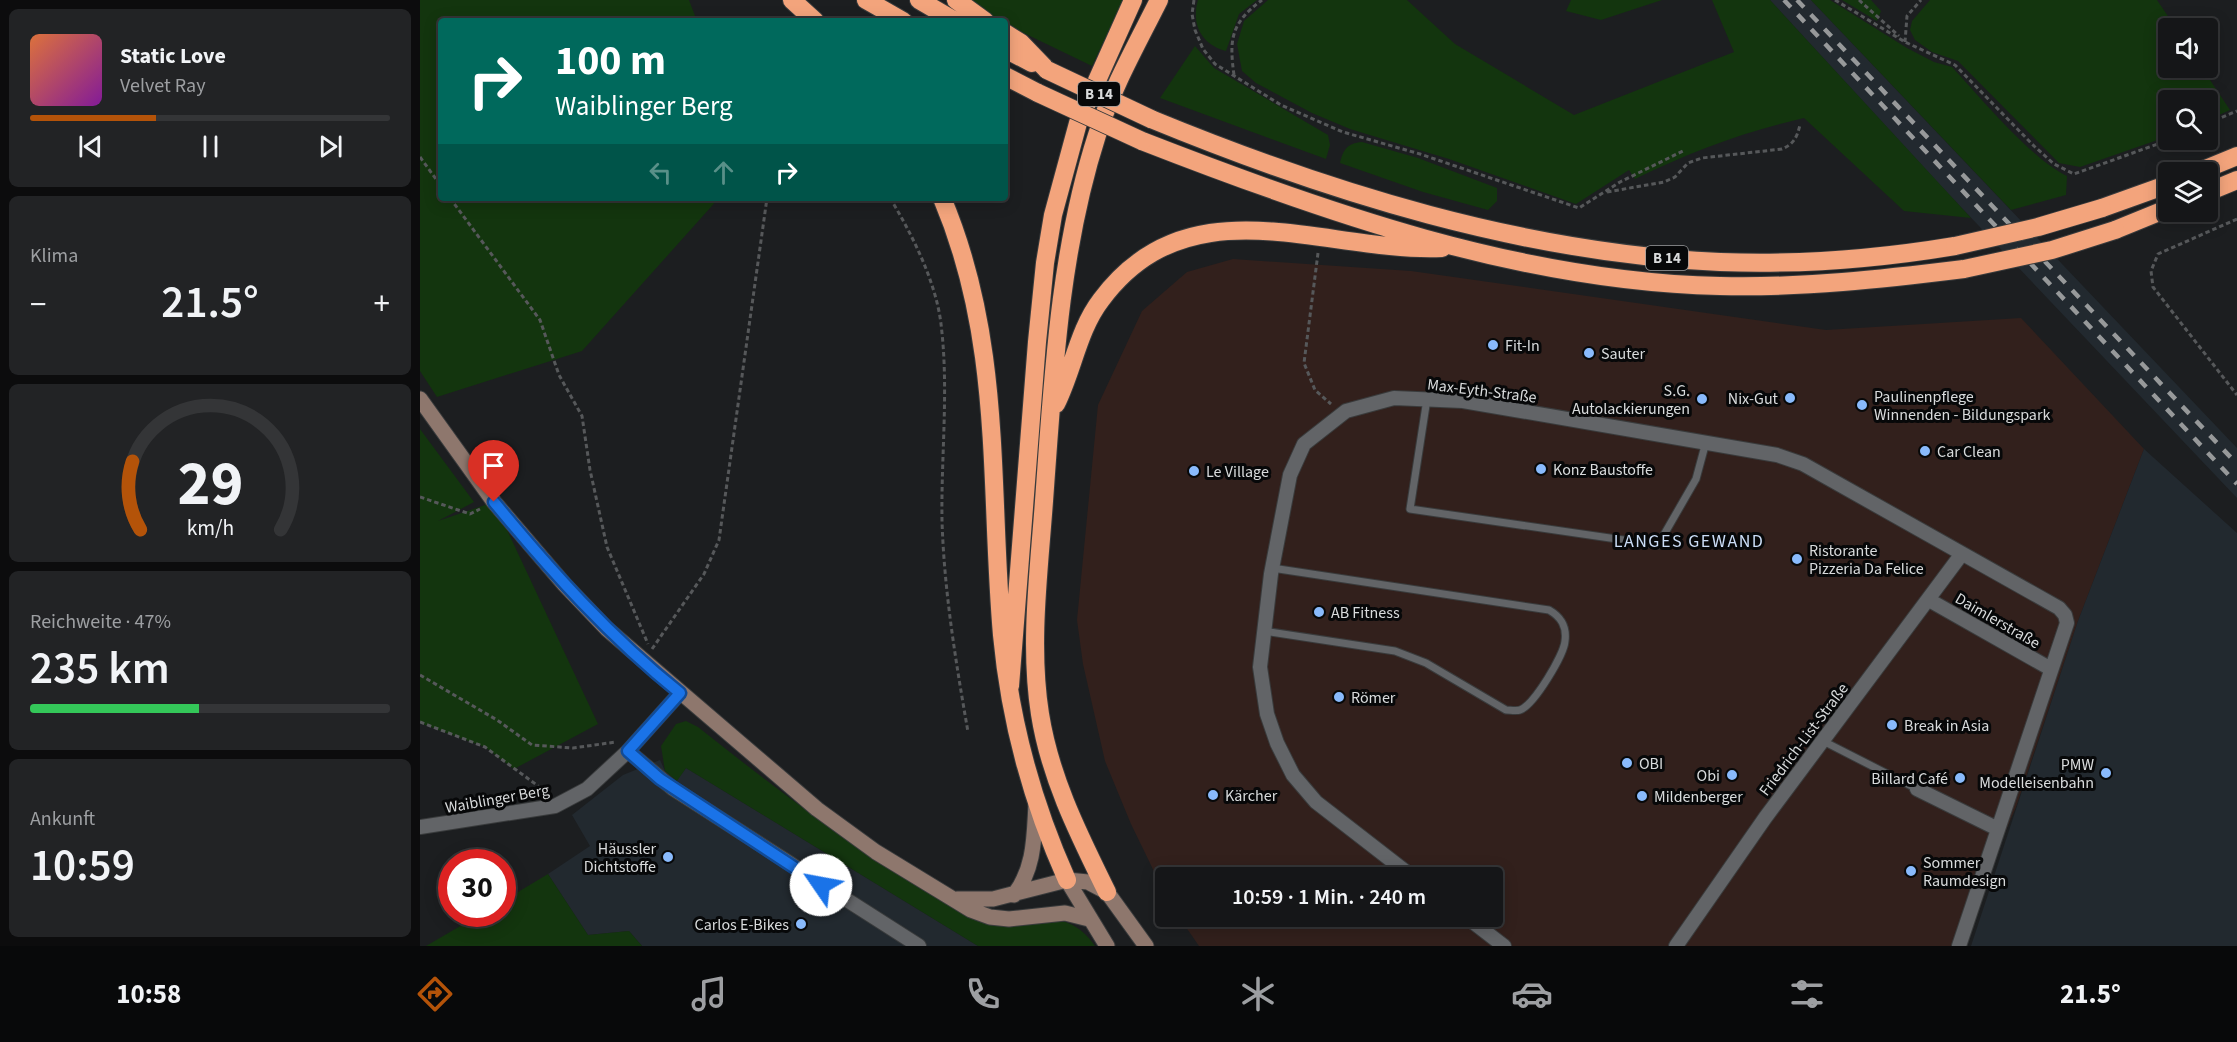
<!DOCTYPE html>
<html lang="de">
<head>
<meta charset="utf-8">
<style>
  :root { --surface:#151618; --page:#222325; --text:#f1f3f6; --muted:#9d9fa2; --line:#343537; --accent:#b45309 }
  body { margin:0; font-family:"Source Sans 3",sans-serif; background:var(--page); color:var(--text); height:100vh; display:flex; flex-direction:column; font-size:22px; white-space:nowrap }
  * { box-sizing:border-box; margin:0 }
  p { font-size:20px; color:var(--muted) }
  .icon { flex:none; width:33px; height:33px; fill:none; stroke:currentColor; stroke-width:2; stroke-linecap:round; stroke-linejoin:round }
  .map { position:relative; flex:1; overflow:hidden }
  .drawer { display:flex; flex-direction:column; gap:9px; padding:9px; background:#0c0c0d; width:420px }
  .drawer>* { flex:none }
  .top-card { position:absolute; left:18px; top:18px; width:570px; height:183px; border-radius:6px; box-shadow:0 3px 15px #0003,0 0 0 2px var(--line); background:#00695c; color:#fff; overflow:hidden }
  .tools { position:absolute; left:1738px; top:18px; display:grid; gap:12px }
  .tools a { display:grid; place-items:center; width:60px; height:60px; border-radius:6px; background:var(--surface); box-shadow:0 3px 15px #0003,0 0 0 2px var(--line); font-size:30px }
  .speed { position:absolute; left:18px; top:849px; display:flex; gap:12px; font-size:30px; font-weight:700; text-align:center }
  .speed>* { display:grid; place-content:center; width:78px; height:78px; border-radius:50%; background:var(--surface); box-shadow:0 3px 15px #0003,0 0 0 2px var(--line); line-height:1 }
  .speed .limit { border:9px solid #d22; background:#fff; color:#111 }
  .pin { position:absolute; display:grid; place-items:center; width:51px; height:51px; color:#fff; margin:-62px -26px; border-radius:50% 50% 50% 0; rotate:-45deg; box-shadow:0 0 6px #0007 }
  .pin .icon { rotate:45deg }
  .me { position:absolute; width:66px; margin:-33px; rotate:303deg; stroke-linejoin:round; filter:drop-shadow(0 0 4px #0008) }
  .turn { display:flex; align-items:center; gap:21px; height:126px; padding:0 18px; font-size:27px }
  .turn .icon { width:78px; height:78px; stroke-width:2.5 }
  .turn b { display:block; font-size:42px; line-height:51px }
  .lanes { display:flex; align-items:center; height:57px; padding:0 18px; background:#0003; justify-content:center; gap:30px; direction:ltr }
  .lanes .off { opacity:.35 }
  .big { font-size:45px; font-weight:600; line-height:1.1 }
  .drawer .tile { flex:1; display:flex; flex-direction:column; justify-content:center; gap:9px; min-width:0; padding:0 21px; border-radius:9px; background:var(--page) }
  .drawer .dial { align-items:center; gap:0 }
  .dial svg { height:156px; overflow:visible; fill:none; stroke:var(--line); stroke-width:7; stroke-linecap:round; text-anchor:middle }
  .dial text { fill:var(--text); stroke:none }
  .song { display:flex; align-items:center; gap:18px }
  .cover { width:72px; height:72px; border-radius:9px; background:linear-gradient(135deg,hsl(20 70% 55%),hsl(290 70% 35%)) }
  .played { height:6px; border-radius:3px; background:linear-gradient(90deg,var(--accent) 35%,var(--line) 35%) }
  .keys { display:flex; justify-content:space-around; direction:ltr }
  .heat { display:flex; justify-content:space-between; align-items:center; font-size:33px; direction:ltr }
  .charge { height:9px; border-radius:4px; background:linear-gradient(90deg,#34c759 47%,var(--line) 0) }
  .trip { position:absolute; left:735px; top:867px; width:348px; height:60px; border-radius:6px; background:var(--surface); box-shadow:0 3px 15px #0003,0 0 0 2px var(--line); font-weight:600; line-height:60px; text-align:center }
  .dock { display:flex; height:96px; justify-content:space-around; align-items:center; background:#08090a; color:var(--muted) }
  .dock .icon { width:42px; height:42px }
  .dock .current { color:var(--accent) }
  .dock b { font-size:27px; color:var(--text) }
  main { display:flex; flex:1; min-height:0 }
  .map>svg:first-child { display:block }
  .commercial { fill:#32201c }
  .built { fill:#22292f }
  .green { fill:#13350e }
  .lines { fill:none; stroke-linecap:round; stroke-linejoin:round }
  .lane-casing { stroke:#393b3c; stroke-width:9 }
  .street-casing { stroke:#393b3c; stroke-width:16 }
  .secondary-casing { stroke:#393b3c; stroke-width:17 }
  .highway-casing { stroke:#393b3c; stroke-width:20 }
  .path { stroke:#56585a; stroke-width:3; stroke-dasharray:4.5 3; stroke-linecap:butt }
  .lane { stroke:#626467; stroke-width:7 }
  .street { stroke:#626467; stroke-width:14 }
  .secondary { stroke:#8e776d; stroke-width:15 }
  .highway { stroke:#f3a47c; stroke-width:18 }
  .rail { stroke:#97999a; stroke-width:4.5; stroke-dasharray:10 10; stroke-linecap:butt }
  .highway-bridge-casing { stroke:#393b3c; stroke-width:20; stroke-linecap:butt }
  .highway-bridge { stroke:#f3a47c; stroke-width:18 }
  .route-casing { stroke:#114b97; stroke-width:15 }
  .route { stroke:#1a73e8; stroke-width:10 }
  .poi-dot { fill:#89bafc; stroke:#070809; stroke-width:2 }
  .labels { text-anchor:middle; stroke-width:6; stroke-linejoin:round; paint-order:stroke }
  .shield { fill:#070809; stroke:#9a9c9d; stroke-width:1.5 }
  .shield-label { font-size:15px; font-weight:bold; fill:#d9dbdc }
  .poi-label { font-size:16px; fill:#d9dbdc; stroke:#070809; text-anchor:start }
  .street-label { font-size:16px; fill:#d9dbdc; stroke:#070809 }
  .neighbourhood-label { font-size:18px; letter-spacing:1.5px; fill:#cbddf6; stroke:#070809 }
</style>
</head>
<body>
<main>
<section class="drawer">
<div class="tile">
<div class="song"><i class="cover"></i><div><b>Static Love</b><p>Velvet Ray</p></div></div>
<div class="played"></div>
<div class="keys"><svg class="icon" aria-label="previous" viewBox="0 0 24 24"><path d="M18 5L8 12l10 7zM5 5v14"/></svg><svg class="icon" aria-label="pause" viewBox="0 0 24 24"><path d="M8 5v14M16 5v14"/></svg><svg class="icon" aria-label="next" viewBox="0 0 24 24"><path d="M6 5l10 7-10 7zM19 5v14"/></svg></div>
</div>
<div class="tile"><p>Klima</p>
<div class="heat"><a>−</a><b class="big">21.5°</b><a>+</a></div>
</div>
<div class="tile dial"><svg viewBox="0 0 100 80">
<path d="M14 69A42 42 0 1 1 86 69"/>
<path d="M14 69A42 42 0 0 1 10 34" stroke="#b45309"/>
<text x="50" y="56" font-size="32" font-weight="700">29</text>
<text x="50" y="72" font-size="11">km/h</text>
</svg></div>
<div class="tile"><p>Reichweite · 47%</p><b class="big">235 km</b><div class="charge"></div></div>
<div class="tile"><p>Ankunft</p><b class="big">10:59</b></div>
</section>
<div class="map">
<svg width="1817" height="946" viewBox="0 0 1817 946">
  <rect width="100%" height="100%" fill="#1c1e20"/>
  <path class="commercial" d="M813,259L991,271L1406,330L1601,318L1724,449L1658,621L1596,807L1537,946H779L759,917L1072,916V878H746L745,894L711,824L685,761L663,664L657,620L678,405L722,311L767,272Z"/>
  <path class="built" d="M1350,0H1391L1817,448V498L1521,186Z
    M1724,449L1817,533V946H1551L1658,621Z
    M240,760L245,771L257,780L266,768L558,946H222L209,931L168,935L128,874L170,846L152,815L203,775Z"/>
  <path class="green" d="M0,0H269L277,21H21V198H299L162,351L17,397L0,371Z
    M550,0H703L672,66L585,24V21H580Z
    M778,0H837L819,14L806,51C781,44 771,24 778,0Z
    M848,0H987L1035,44L1154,115L1314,52L1292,0H1350L1551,218L1484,211L1384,118C1323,132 1272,151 1215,179L1209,170L1156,204L1029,159L930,129L892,113L836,83L822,71L817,44L824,21Z
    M1151,0H1242L1181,20L1146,11Z
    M1391,0H1410L1487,48L1514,62L1532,67C1560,97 1612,160 1647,176L1646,195L1591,210Z
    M1422,0H1451L1461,11L1457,21Z
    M1510,0H1737L1756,28H1749V68H1782L1810,110L1788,120V100H1749V136L1660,167L1639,163L1538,61L1512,52L1495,40L1490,30L1492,21Z
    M775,46L794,68L908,135L910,145L906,159L740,98Z
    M942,142L998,158L1077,188V201L1068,210L1003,192L920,163C923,150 927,143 942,142Z
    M0,429L54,502L18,521L74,502L178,724L94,769L65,747L0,723Z
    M266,721L278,727C337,774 397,820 461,862C492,883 523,904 559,919C565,922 574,920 581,920C620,919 650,910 675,946H558L266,768L257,781L245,771L241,746L256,724Z
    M128,874L168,935L209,931L222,946H6L61,914H82L83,901Z"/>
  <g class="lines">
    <defs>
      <path id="lane" d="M1007,399L990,509L1238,545L1276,479L1286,442
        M844,631L975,651L1006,663L1086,710C1090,710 1096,711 1100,710C1114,705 1144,655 1145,641C1147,626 1141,617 1129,610L852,568
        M1403,741L1497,789"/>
      <path id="street" d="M1509,600L1631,669
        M208,751L252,788L499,946
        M1497,789L1578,829
        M0,827L135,806L167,789L208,751L260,693
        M994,878L896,802L873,775L857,743L847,714L840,667L851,574L870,475L884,444L926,411L974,398L1043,401L1357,455L1383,464L1639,608L1645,615L1647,623L1539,946
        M1045,916L1084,946
        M1256,946L1345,818L1541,555"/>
      <path id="secondary" d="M0,399L74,502L144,584L187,629L397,809L456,852L551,910L570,917L589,919L645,913L669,919
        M647,880L687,946
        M594,895C615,868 614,836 616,804
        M537,899H573L647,880L668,882L687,892L726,946"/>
      <path id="highway" d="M372,0L395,21
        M446,0L483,21
        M499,0L535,21
        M536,0L565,21
        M585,33L601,43L627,70
        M585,49L612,63
        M585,76L618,93
        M731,119C911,193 1104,253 1300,262C1379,265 1457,259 1535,246
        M722,141C904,212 1102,282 1300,286C1382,288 1463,279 1544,269
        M1778,172L1817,156
        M1788,192L1817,180
        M522,198C583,342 569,484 582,635C590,721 612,802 647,880
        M1682,208L1749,184
        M1695,230L1749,208
        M636,404C653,370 658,330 681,300C770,180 904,253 1022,248
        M590,686L617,342L625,263L633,215L658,123L713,0
        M687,892C659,835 630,778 620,714C609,645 619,571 624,501C633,379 639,253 677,135C692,88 717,44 739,0"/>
    </defs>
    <use href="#lane" class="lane-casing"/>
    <use href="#street" class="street-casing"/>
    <use href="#secondary" class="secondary-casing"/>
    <use href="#highway" class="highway-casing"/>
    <path class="path" d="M774,0L772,14L775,30L783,49L795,64L861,105L923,132L1000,154L1159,208L1200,182L1263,151
      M1415,0L1485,42L1535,65L1614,146L1634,164L1654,174L1749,140
      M1439,0L1479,36
      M1485,42L1487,16L1501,0
      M814,75C809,39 811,23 842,0
      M1788,123L1817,111
      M0,157L21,186
      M1187,192L1244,182L1255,177L1268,163L1282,158L1362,149C1374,144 1377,137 1380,125
      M30,198L120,320L139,375L162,416L170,470L187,547L228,644
      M470,198C492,234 516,282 521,324C529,389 521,455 522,520C524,591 536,663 548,732
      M1817,219L1738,254L1731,271L1733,287L1817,395
      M898,253L884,363L895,390L911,404
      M0,497L50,514L60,509
      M232,649L284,574L299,540L347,198
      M0,675L77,720L112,745L153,748L196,742
      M0,722L65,747L129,794"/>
    <use href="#lane" class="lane"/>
    <use href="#street" class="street"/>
    <use href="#secondary" class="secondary"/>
    <use href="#highway" class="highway"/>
    <path class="rail" d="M1364,0L1817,484
      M1377,0L1817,464"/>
    <defs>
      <path id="highway-bridge" d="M627,70L731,119
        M618,93L722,141
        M1535,246L1618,227L1682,208
        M1544,269L1632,250L1695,230"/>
    </defs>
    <use href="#highway-bridge" class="highway-bridge-casing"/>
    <use href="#highway-bridge" class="highway-bridge"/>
  </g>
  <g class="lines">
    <defs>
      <path id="route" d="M74,502C131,571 190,637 260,693L208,751L240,779L401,885"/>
    </defs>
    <use href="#route" class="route-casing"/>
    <use href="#route" class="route"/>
  </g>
  <g class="poi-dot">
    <circle cx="1073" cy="345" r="6"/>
    <circle cx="1169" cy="353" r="6"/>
    <circle cx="1370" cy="398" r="6"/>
    <circle cx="1282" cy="399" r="6"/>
    <circle cx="1442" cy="405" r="6"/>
    <circle cx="1505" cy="451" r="6"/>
    <circle cx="1121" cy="469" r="6"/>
    <circle cx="774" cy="471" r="6"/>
    <circle cx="1377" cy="559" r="6"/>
    <circle cx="899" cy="612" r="6"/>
    <circle cx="919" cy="697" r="6"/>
    <circle cx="1472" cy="725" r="6"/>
    <circle cx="1207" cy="763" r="6"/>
    <circle cx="1686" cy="773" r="6"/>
    <circle cx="1312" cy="775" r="6"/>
    <circle cx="1540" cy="778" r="6"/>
    <circle cx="793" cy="795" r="6"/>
    <circle cx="1222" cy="796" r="6"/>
    <circle cx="248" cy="857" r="6"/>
    <circle cx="1491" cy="871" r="6"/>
    <circle cx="381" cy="924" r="6"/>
  </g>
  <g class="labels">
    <g class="shield">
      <rect x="658" y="82" width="42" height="24" rx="4.5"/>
      <rect x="1226" y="246" width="42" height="24" rx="4.5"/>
    </g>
    <g class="shield-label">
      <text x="679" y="99">B 14</text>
      <text x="1247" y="263">B 14</text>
    </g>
    <g class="poi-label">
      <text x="1085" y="351">Fit-In</text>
      <text x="1181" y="359">Sauter</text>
      <text x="1270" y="396" text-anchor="end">S.G.<tspan x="1270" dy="18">Autolackierungen</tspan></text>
      <text x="1454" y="402">Paulinenpflege<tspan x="1454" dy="18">Winnenden - Bildungspark</tspan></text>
      <text x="1358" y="404" text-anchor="end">Nix-Gut</text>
      <text x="1517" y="457">Car Clean</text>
      <text x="1133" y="475">Konz Baustoffe</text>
      <text x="786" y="477">Le Village</text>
      <text x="1389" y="556">Ristorante<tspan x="1389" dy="18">Pizzeria Da Felice</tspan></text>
      <text x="911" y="618">AB Fitness</text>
      <text x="931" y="703">Römer</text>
      <text x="1484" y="731">Break in Asia</text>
      <text x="1219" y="769">OBI</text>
      <text x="1674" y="770" text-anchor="end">PMW<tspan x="1674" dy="18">Modelleisenbahn</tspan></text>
      <text x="1300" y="781" text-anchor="end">Obi</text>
      <text x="1528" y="784" text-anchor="end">Billard Café</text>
      <text x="805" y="801">Kärcher</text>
      <text x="1234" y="802">Mildenberger</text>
      <text x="236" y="854" text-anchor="end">Häussler<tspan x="236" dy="18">Dichtstoffe</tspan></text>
      <text x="1503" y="868">Sommer<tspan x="1503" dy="18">Raumdesign</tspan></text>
      <text x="369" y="930" text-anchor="end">Carlos E-Bikes</text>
    </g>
    <g class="street-label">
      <text transform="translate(1062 390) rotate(7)" y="6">Max-Eyth-Straße</text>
      <text transform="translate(1578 620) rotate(30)" y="6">Daimlerstraße</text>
      <text transform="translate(1383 739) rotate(-53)" y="6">Friedrich-List-Straße</text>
      <text transform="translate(77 798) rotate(-10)" y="6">Waiblinger Berg</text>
    </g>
    <g class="neighbourhood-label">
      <text x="1269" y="547">LANGES GEWAND</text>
    </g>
  </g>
</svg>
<div class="tools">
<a><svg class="icon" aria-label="sound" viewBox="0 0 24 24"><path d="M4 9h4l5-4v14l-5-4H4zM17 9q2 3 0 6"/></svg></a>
<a><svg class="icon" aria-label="search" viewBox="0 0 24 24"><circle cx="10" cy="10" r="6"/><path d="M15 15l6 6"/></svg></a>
<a><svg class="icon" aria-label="layers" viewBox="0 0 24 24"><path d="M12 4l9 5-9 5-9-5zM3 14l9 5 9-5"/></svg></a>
</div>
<div class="speed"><div class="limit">30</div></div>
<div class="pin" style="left:74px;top:502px;background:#d93025"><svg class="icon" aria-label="arrive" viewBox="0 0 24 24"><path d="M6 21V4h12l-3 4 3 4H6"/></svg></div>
<svg class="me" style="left:401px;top:885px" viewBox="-20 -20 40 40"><circle r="19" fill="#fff"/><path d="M0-13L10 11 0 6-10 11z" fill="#1a73e8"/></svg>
<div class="trip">10:59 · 1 Min. · 240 m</div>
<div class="top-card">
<div class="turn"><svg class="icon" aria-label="right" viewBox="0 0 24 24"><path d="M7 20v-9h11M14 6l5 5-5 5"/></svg><div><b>100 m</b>Waiblinger Berg</div></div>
<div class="lanes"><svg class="icon off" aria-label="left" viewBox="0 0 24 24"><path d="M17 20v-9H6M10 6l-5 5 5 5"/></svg><svg class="icon off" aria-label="ahead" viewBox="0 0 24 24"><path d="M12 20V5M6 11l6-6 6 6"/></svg><svg class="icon" aria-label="right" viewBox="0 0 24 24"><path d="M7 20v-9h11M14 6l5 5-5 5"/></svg></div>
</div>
</div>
</main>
<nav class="dock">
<b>10:58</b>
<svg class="icon current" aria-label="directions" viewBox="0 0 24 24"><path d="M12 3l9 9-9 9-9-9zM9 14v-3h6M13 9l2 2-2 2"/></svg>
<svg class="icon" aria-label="music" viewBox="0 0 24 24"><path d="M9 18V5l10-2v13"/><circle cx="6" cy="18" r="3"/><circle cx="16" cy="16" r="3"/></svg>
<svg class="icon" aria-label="phone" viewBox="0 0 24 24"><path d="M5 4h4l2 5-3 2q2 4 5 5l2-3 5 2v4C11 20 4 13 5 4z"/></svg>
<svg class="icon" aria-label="climate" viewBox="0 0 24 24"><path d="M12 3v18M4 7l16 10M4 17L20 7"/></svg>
<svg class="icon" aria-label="car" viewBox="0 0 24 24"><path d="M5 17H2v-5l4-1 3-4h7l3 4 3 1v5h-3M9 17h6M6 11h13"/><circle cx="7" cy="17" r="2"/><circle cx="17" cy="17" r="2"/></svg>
<svg class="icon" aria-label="filters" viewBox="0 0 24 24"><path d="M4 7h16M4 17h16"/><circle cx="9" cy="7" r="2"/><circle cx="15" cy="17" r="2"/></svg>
<b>21.5°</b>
</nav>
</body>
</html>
